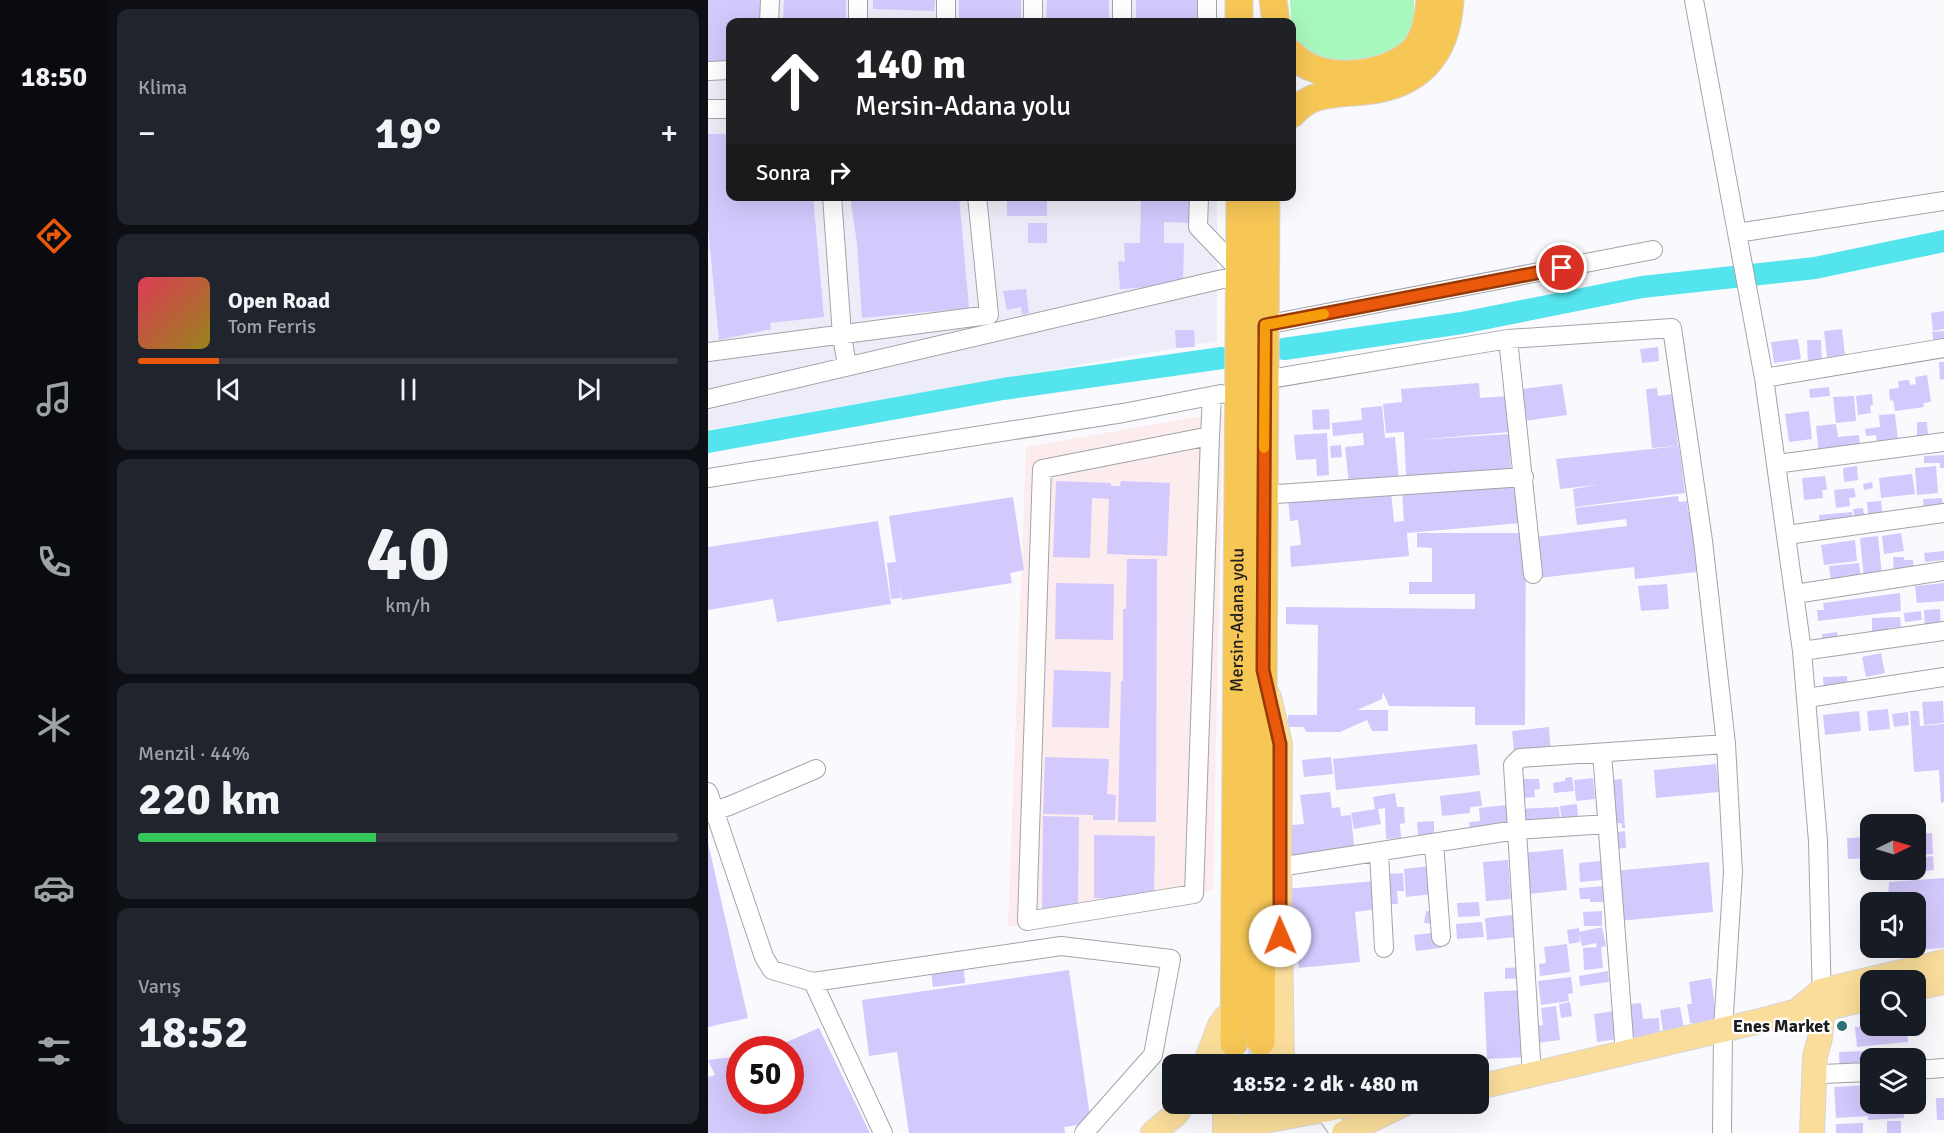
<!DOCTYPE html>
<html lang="tr">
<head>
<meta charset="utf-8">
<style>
  :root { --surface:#171b24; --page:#20242c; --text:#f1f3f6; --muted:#9ea1a6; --line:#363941; --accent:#ea580c }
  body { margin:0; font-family:Signika,sans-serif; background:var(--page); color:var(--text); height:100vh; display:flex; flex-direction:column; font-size:22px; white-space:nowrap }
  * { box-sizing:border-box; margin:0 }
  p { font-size:20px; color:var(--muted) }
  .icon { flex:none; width:33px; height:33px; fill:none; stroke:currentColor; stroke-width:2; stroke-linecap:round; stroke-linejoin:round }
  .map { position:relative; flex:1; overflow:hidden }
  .drawer { display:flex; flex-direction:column; gap:9px; padding:9px; background:#0d0f14; width:600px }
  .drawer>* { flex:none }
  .banner { position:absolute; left:18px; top:18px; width:570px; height:183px; border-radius:12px; box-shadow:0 6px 24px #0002; background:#202124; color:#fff; overflow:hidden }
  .needle { width:39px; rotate:85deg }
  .controls { position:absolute; left:1152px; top:814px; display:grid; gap:12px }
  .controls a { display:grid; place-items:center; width:66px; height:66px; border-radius:12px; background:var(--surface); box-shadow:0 6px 24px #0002; font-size:30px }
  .speed { position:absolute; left:18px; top:1036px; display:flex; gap:12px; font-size:30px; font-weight:700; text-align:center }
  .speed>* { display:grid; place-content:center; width:78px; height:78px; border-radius:50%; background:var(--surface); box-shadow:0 6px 24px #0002; line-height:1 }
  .speed .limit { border:9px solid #d22; background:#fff; color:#111 }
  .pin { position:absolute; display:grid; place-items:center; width:51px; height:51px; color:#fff; margin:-26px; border:3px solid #fff; border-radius:50%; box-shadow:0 2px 6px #0007 }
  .me { position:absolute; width:66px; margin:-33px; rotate:359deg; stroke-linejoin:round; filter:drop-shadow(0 0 4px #0008) }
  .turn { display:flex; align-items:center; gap:21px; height:126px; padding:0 30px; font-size:27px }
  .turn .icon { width:78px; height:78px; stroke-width:2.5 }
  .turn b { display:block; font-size:42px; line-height:51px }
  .then { display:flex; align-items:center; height:57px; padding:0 30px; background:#0003; gap:12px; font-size:22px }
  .big { font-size:45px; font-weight:800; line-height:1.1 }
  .drawer .tile { flex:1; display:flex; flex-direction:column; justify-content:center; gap:9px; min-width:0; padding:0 21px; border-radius:12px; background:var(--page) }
  .drawer .dial { align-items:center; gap:0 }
  .dial b { font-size:78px; line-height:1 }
  .song { display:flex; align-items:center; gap:18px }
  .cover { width:72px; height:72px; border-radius:9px; background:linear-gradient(135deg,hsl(350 70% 55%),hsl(50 70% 35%)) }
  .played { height:6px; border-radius:3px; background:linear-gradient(90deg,var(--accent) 15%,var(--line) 15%) }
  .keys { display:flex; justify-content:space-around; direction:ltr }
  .heat { display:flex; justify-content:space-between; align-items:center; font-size:33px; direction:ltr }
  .charge { height:9px; border-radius:4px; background:linear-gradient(90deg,#34c759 44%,var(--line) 0) }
  .trip { position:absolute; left:454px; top:1054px; width:327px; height:60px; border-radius:12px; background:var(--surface); box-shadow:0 6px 24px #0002; font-weight:800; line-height:60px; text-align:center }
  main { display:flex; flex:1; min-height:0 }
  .menu { display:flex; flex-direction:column; width:108px; justify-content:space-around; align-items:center; background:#090b0e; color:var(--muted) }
  .menu .icon { width:42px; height:42px }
  .menu .on { color:var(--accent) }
  .menu b { font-size:27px; color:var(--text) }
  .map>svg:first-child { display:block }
  .commercial { fill:#fdecee }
  .built { fill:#ecedf8 }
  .green { fill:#a8f7bc }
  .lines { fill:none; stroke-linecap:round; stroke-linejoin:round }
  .river { stroke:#53e4ed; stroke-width:22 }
  .building { fill:#d3c9fd }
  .highway-tunnel { stroke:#d9d9dd; stroke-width:27; stroke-dasharray:27 14; stroke-linecap:butt }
  .minor-casing { stroke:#a3a4a7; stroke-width:20 }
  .major-casing { stroke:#d6d6d7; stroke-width:26 }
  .highway-casing { stroke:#d6d6d7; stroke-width:29 }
  .minor { stroke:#fff; stroke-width:18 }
  .major { stroke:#fadd9a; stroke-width:24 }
  .highway { stroke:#f7c756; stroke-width:27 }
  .route-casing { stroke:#983908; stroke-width:15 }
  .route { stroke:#ea580c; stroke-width:10 }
  .slow { stroke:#f59e0b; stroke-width:10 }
  .poi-dot { fill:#297379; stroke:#fff; stroke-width:2 }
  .labels { text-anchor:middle; stroke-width:4.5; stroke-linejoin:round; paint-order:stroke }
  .street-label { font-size:18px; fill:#1e1e1f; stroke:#fff }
  .poi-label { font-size:18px; font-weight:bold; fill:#1e1e1f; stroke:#fff; text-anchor:end }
</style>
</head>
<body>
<main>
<nav class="menu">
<b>18:50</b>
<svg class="icon on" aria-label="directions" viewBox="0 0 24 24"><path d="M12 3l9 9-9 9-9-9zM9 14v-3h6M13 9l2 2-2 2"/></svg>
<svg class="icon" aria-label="music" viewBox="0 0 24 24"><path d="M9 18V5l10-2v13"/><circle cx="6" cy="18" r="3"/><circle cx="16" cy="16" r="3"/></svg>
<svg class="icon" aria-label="phone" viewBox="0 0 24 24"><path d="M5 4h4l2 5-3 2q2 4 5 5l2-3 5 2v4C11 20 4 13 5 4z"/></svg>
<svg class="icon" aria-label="climate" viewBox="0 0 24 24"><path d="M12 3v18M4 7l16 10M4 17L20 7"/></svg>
<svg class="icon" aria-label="car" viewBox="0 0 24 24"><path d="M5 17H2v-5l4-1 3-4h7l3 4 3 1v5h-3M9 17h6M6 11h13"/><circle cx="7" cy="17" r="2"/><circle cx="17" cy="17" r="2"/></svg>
<svg class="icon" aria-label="filters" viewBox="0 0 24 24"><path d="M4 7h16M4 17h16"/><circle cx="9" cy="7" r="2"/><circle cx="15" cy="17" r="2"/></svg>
</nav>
<section class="drawer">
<div class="tile"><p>Klima</p>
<div class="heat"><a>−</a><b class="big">19°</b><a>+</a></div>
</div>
<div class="tile">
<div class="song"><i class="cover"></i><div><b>Open Road</b><p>Tom Ferris</p></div></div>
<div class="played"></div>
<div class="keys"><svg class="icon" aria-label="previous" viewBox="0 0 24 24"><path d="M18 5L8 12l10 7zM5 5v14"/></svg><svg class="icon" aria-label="pause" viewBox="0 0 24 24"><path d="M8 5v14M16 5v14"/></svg><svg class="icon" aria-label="next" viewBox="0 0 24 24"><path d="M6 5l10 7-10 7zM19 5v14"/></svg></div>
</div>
<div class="tile dial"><b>40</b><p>km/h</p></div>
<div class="tile"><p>Menzil · 44%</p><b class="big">220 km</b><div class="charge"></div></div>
<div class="tile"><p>Varış</p><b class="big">18:52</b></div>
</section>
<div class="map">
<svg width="1236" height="1133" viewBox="0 0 1236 1133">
  <rect width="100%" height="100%" fill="#fafafe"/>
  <path class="commercial" d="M515,412L505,890L300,927L318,447Z"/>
  <path class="built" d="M0,0H508V22H22V196L509,197V341L0,430Z"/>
  <path class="green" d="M582,0H706V26L691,47L670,59L634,66L600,60L584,38Z"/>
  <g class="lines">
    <path class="river" d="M576,349L754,323L934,287L1107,268L1236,241
      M0,442L295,389L514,358"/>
  </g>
  <path class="building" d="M0,0H52V22H22V64H0Z
    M76,0H138V22H75Z
    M165,0H227L226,11L165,9Z
    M251,0H313V22H251Z
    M339,0H401V22H338Z
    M428,0H490V22H428Z
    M0,134H22V196H105L116,317L62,323L63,329L11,340L0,228Z
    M142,196H251L261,308L154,318L149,243Z
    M299,196H339V216H299Z
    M433,196H487L486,223L456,222V243H476L475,281L444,287L412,289L410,261L417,262L416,243H432Z
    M320,223H339V243H320Z
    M318,289L321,313L314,315L313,307L299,310L295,291Z
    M1236,311V329L1225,331L1223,313Z
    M1134,329L1137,355L1119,357L1116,331Z
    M467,330H486L487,347L468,348Z
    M1236,331V349L1227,350L1224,332Z
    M1090,339L1093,359L1066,363L1063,342Z
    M1099,340H1113L1114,363L1100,364Z
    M950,347L951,361L934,363L932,349Z
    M1231,362H1236V379L1232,380Z
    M1219,375L1223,402L1215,403L1216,407L1187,411L1185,400L1182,401L1181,389L1191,388L1190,381L1201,380L1202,385L1208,384L1207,377Z
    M771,383L772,398L799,396L802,432L708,440L801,434L803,471L786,470L698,476L696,432L678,433L675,404L694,402L693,389Z
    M854,384L859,415L809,422L805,390Z
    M1121,387L1122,396L1102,398L1101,389Z
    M949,388L950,396L965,394L970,446L944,448L938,389Z
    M1164,394L1165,405L1162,406L1163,413L1150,415L1148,396Z
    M1146,396L1148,421L1128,423L1125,397Z
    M674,406L677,438L687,437L691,480L641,485L637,447L656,445L655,433L625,436L624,423L654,420L653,408Z
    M621,409L622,429L605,430L604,410Z
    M1101,411L1104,439L1081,442L1077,414Z
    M1187,414L1190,441L1169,443L1168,435L1158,436L1157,429L1172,427L1171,415Z
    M1209,422H1219L1220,435L1209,436Z
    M1128,424L1130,437L1151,435L1153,458L1111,454L1108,426Z
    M619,433L621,475L609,476L608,459L588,460L586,435Z
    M633,445L634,457L623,458L622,446Z
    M971,446L977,493L867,507L865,489L889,485L852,489L848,459Z
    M1236,455V468H1232V463H1216V456Z
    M1149,466L1150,480L1136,482L1135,468Z
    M1228,466L1230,493L1209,495L1207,468Z
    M1204,474L1207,494L1173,498L1171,478Z
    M1117,476L1119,490H1114L1115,498L1096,500L1094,478Z
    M348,481L403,483V486H412L413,481L462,483L459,556L399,554L401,499L384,498L382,558L345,557Z
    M809,482L813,523L699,533L701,556L583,567L582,546L593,545L590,520L582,521L580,498L683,491L686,522L696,521L694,491Z
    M1164,482L1165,488L1156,490L1155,484Z
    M1146,488L1148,497L1141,498L1142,506L1128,508L1126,490Z
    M970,496L971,502L979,501L980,513L982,512L989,572L927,579L926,567L831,578L827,537L919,526L918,519L869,525L867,508Z
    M305,497L316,570L302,573L304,583L194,600L191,583L193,598L183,599L179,563L188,562L181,516Z
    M1234,498L1236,510L1216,516L1215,499Z
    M1173,501L1175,520L1161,522L1159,502Z
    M1155,508L1158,525L1148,526L1145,509Z
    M1144,512L1146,530L1113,534L1111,515Z
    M170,521L183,604L69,622L65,599L0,610V547Z
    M709,533H818L817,725H767V707L681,706L675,692L674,699L649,710H680V731H664L659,720L632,732H598L596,727H580V715H609L610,625L578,624V607L767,609V594H701V582H724V548L709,547Z
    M1193,533L1196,551L1176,554L1174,536Z
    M1170,536L1174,576L1156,578L1152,538Z
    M1147,540L1149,561L1116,565L1113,545Z
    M1236,551V560L1217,562L1216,553Z
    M1185,557H1196V560H1205L1206,572L1186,573Z
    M419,559H449L448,822H410L413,681H415V609H418Z
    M1151,563L1154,586L1124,589L1121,566Z
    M348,583L406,584L405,640L347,639Z
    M1236,583V601L1209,603L1207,586Z
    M959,584L961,609L933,611L930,586Z
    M1192,593L1193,611L1110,621L1109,610H1116L1115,603Z
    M1232,609L1233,631L1217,632L1216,610Z
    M1213,611L1214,620L1197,622L1196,613Z
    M1192,617L1193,627L1180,628L1181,640L1172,632H1164V618Z
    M1129,632L1131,644L1115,646L1114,634Z
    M1173,653L1177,673L1158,677L1154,657Z
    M346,670L403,672L401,728L344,727Z
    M1139,676L1140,690L1116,691L1115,677Z
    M1235,701L1236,723L1216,725L1214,702Z
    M1180,709L1182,729L1161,731L1159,711Z
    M1151,711L1153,731L1117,735L1115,715Z
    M1202,711H1211L1212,726L1236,724V802L1233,803L1231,770L1206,772Z
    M1200,712L1201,725L1186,727L1184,714Z
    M841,727L843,754L816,750L806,751L804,731Z
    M769,744L772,775L628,790L625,759Z
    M337,757L401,759L399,794L408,795L407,820H385V815L335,814Z
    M623,757L625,774L596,777L594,760Z
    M1008,764L1011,792L948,798L946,770Z
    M864,777L866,791L846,793L845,783L857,781V778Z
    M885,778L887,799L868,801L866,780Z
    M812,779H831L832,789L826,790L827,797L812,798Z
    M914,779L917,828H914L913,823H909L910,832L917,831L918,848L906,849L901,780Z
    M772,791L774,806L762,807V813L734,816L732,796Z
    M622,792L624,808L632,807L633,816L643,815L648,865L581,873L575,826L596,824L592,795Z
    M687,793L689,807H696L697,823L692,824L693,838L678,839L677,808L670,809L673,824L646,829L643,813L667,809L665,797Z
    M869,804L871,830L855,832L852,806Z
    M799,805L803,841L773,844L762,830L761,822L772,821L771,808Z
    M851,807L853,835L815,837L813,809Z
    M335,816L371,817L370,908H334Z
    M726,821V834L710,835L709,822Z
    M1224,833L1225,854L1208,855V834Z
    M386,835L447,836L446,899L386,898Z
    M1162,837V858L1140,859L1139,838Z
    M0,843L40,1018L0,1027Z
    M855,849L859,890L820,894L816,853Z
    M1225,856L1226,870L1191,874V870H1208V858Z
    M800,860L803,899L778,901L775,862Z
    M893,861L895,880L872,882L871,863Z
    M1001,862L1005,912L911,921L906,871Z
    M723,866L726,894L698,897L696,869Z
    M695,873L696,891H689L690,904H677L675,874Z
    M1236,878V948L1175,952V948H1208V903H1175L1174,897H1180L1181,882Z
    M667,881L670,909L647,912L652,962L591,968L590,959H584L577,889Z
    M896,886L897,902H882V899H872L871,888Z
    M771,902L772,916L750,917L749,903Z
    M718,911L729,912L728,924L716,923Z
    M894,911V926H876L875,912Z
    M805,915L807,937L779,940L777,918Z
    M774,922L776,937L749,939L748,924Z
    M894,927L898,946L893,947L895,968L876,970L875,948L889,947L888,943L874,946L871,932Z
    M871,928L872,942L861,944L859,930Z
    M731,932L733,948L708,951L706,935Z
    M859,944L862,972L832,976L831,964L838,963L836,947Z
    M814,967V978L797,979V968Z
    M256,968L257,983L225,987L223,971Z
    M361,970L383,1123L356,1127L357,1133H201L189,1052L161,1056L154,1000Z
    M900,971L901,982L872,986L871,976Z
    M863,977L865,993L860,994L861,1001L833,1005L830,981Z
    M1003,978L1010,1029L986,1033L985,1023H982L979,1004H984L981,982Z
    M814,990L818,1057L779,1059L776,992Z
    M862,1002L864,1016L853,1018L851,1004Z
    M933,1003L935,1019L951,1018L952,1040L918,1048L920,1004Z
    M848,1006L852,1040L829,1043L827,1026L835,1025L833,1008Z
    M972,1007L976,1028L955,1031L952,1010Z
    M906,1011L909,1039L889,1042L886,1014Z
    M1165,1026H1199L1200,1042L1149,1047L1147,1027Z
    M111,1028L162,1133H0V1077L7,1075L0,1060L32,1056V1101H82V1050H60Z
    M1161,1051L1162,1077L1132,1075L1131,1052Z
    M1162,1085V1104H1195L1196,1118L1160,1120V1116L1128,1118L1126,1087Z
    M1228,1098H1236V1120H1229Z
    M1179,1121H1193V1133H1179Z
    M1155,1123V1133H1128V1124Z"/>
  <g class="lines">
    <path class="highway-tunnel" d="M553,1042V1065
      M553,1104L554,1133"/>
    <defs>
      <path id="minor" d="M325,0V22
        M414,0V22
        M499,0V22
        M986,0L1029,233
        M61,22L62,0
        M150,22V0
        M238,22V0
        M0,71L22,70
        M0,109H22
        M124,196L134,335L139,366
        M491,196L490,227L532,271
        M557,325L945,250
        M800,339L825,574
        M0,352L281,315L269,196
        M1056,378L1236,348
        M556,380L800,339L964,328L995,541L1018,744L1025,872L1015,1029L1014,1133
        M0,399L532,275
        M502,436L334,469L319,921L486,894L502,436L504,396
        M1068,464L1236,442
        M0,478L415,413L513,394
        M556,495L816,477
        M1079,535L1236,513
        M1087,594L1236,571
        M1094,651L1236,631
        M1099,698L1236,677
        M894,753L917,1053
        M0,792L56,957L64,970L105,982
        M0,813L21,806L108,769
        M726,843L733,937
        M671,852L676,948
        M571,867L808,830L899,824
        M1114,1003L1110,841L1094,651L1056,378L1029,233L1236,201
        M1208,1070L1236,1068
        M1114,1074L1162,1072
        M824,1076L805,765L812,758L1018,744
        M611,1104L632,1133
        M175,1133L105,982L353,946L463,959L445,1055L376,1133"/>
      <path id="major" d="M561,697L572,744L571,867L574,1065
        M1208,988L1236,982
        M1089,1011L1113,991L1236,962
        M516,1019L517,1065
        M497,1065L512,1025
        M771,1087L1056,1020L1089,1011L1115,1009L1162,998
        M517,1104V1133
        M445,1133L468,1114L475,1104
        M520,1133L545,1123L647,1104
        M636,1133L696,1104
        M1104,1133L1107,1056L1112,1038L1115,1009"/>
      <g id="highway">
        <path d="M531,0V22"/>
        <path d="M565,0L568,22"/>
        <path d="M584,54C610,84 676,78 704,52C718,38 720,18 722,0"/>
        <path d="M584,114C603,91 629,94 656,91C711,86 739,55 742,0"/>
        <path d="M553,1042L558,196"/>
        <path id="s1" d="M526,1043L532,196"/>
      </g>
    </defs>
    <use href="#minor" class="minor-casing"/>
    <use href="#major" class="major-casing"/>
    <use href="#highway" class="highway-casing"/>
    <use href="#minor" class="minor"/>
    <use href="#major" class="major"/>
    <use href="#highway" class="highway"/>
  </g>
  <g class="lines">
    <defs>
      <path id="route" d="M572,936V744L555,670L557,325L854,268"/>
    </defs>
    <use href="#route" class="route-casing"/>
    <use href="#route" class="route"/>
    <path class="slow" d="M556,448L557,325L616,314"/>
  </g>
  <circle class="poi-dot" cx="1134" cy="1026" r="6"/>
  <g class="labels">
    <g class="street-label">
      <text dy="6" stroke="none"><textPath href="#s1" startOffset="423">Mersin-Adana yolu</textPath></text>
    </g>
    <g class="poi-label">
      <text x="1122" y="1032">Enes Market</text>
    </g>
  </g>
</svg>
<div class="controls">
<a><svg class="needle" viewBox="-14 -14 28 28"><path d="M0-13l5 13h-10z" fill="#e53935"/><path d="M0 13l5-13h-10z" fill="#9ea1a6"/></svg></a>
<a><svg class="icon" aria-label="sound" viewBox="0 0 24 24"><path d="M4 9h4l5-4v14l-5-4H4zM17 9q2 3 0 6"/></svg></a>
<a><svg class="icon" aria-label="search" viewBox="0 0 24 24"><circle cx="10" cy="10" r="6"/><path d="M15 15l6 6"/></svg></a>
<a><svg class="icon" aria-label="layers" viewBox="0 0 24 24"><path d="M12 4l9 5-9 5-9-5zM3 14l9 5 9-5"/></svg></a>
</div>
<div class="speed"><div class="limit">50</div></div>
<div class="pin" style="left:854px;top:268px;background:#d93025"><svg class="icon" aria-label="arrive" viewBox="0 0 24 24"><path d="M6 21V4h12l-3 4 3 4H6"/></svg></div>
<svg class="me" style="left:572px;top:936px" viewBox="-20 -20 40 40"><circle r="19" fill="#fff"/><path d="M0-13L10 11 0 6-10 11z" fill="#ea580c"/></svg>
<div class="trip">18:52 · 2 dk · 480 m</div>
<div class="banner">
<div class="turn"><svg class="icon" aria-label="ahead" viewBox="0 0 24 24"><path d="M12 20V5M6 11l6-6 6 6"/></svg><div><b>140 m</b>Mersin-Adana yolu</div></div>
<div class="then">Sonra<svg class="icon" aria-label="right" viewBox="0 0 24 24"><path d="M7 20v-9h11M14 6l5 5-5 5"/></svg></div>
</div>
</div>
</main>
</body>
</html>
